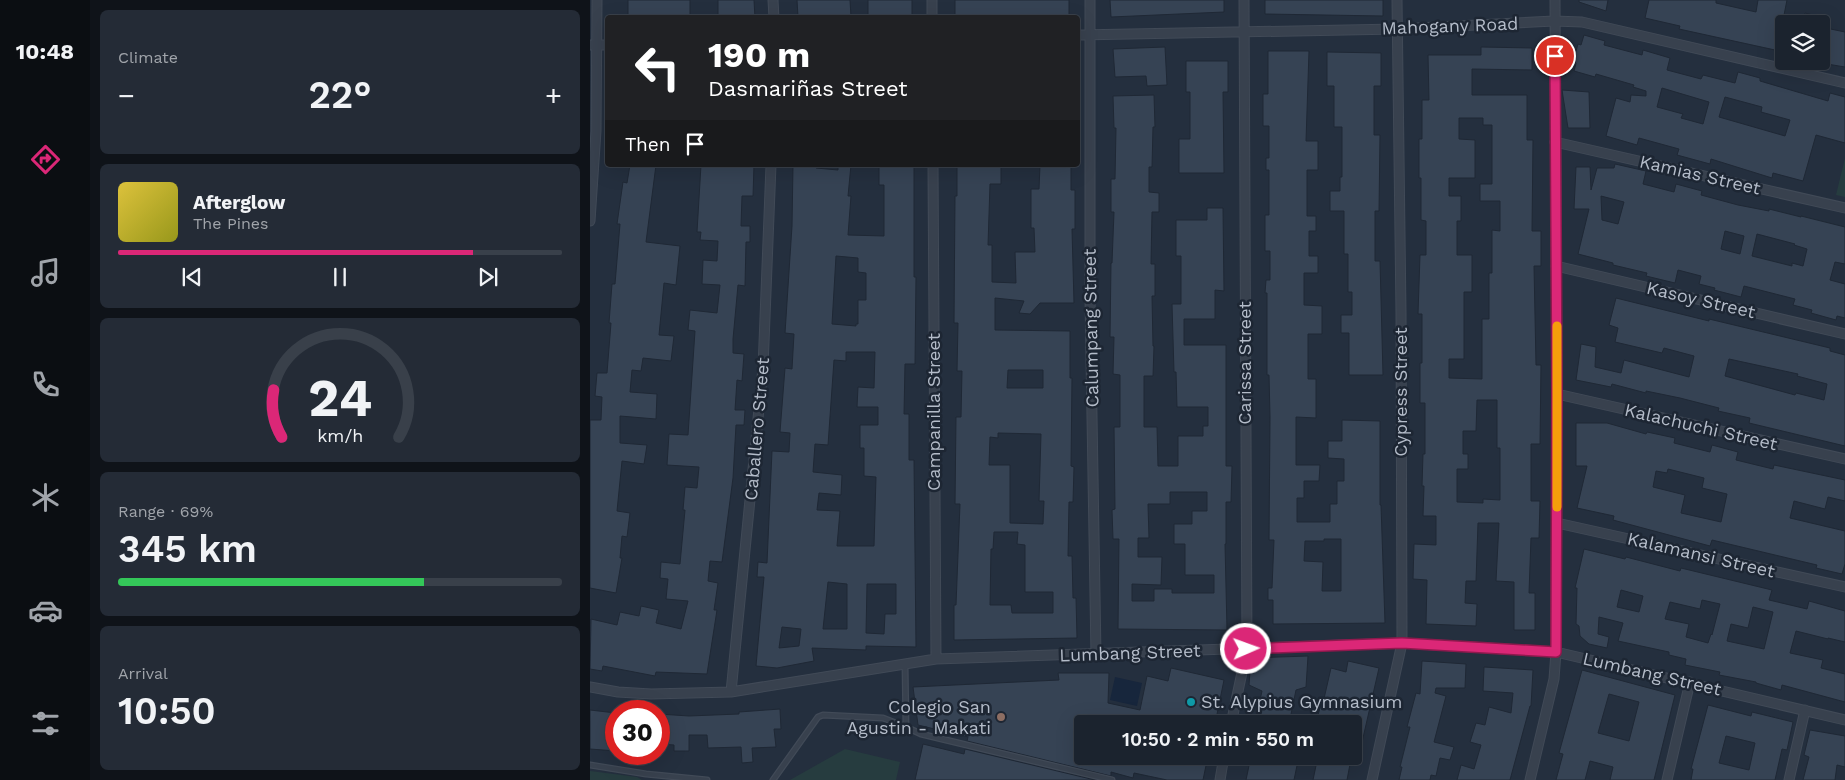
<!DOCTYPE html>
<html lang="en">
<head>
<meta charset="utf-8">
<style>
  :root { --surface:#1b232e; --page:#242b36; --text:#f1f3f6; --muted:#a0a4aa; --line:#39404a; --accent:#db2777 }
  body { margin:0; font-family:"Work Sans",sans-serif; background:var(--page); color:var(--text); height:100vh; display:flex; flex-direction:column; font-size:19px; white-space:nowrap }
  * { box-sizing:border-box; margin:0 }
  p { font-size:16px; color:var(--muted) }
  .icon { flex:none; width:28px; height:28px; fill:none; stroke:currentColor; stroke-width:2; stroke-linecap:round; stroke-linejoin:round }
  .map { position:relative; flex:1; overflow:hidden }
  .drawer { display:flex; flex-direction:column; gap:10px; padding:10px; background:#0f1319; width:500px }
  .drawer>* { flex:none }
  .guide { position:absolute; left:15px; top:15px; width:475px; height:152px; border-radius:5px; box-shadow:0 5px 20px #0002,0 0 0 1px var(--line); background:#202124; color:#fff; overflow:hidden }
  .fabs { position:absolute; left:1185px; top:15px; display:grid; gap:10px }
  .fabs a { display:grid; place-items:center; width:55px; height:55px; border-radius:5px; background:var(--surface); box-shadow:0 5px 20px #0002,0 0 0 1px var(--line); font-size:25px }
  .speed { position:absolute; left:15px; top:700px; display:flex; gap:10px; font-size:25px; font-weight:700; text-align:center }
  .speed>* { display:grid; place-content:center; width:65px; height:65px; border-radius:50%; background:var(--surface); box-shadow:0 5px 20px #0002,0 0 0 1px var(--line); line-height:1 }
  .speed .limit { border:8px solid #d22; background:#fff; color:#111 }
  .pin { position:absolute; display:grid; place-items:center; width:42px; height:42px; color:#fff; margin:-21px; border:2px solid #fff; border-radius:50%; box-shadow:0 1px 5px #0007 }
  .me { position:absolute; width:55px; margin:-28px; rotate:88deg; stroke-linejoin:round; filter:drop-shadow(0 0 4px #0008) }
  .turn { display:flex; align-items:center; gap:18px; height:105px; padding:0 20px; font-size:22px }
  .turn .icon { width:65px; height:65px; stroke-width:2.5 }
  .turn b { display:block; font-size:35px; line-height:42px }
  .then { display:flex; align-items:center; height:48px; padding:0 20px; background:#0003; gap:10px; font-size:19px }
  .big { font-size:38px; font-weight:600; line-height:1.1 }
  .drawer .card { flex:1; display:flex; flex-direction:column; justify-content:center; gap:8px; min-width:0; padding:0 18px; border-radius:8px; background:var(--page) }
  .drawer .dial { align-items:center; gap:0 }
  .dial svg { height:130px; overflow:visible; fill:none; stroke:var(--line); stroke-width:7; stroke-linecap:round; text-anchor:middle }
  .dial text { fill:var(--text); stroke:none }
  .song { display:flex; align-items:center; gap:15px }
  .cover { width:60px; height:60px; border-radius:8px; background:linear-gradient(135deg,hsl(50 70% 55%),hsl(60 70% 35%)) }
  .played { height:5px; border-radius:2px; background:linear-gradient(90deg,var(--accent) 80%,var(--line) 80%) }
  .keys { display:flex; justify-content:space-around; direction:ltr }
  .heat { display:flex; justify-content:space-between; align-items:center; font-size:28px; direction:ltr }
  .charge { height:8px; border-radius:4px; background:linear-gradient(90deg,#34c759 69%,var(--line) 0) }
  .trip { position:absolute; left:484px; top:715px; width:288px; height:50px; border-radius:5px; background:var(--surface); box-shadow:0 5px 20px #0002,0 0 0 1px var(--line); font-weight:600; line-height:50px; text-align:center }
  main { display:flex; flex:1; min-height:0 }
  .tabs { display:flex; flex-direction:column; width:90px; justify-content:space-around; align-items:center; background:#0b0e12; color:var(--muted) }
  .tabs .icon { width:35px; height:35px }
  .tabs .active { color:var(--accent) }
  .tabs b { font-size:22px; color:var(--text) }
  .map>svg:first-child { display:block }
  .green { fill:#263c3f }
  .water { fill:#17263c }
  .building { fill:#364354; stroke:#1f2835; fill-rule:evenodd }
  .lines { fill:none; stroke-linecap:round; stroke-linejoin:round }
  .lane-casing { stroke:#414a57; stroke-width:7 }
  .street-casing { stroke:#414a57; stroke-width:11 }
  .lane { stroke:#38414e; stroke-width:4.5 }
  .street { stroke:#38414e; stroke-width:9 }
  .route-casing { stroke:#8e194d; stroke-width:12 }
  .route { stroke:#db2777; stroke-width:9 }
  .slow { stroke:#f59e0b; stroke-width:9 }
  .culture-dot { fill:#0f9aa8; stroke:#1d2633; stroke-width:2 }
  .education-dot { fill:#8d6e63; stroke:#1d2633; stroke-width:2 }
  .labels { text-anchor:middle; stroke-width:5; stroke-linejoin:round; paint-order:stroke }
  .street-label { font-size:18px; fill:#b4bcc9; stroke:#1d2633 }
  .poi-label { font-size:18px; fill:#b4bcc9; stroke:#1d2633; text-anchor:start }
</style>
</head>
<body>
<main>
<nav class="tabs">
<b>10:48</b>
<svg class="icon active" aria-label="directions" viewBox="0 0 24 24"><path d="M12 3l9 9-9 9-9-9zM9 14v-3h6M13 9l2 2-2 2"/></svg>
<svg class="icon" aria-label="music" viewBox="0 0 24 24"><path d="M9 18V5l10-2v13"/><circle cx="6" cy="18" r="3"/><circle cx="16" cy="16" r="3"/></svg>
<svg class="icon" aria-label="phone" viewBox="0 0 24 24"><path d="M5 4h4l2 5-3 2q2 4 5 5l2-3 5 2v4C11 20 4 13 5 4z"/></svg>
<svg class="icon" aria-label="climate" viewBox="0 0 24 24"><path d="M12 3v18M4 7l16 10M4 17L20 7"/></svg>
<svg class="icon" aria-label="car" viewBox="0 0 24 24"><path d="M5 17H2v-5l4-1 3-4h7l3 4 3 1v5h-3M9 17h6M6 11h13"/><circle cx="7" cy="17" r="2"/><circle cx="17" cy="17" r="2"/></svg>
<svg class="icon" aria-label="filters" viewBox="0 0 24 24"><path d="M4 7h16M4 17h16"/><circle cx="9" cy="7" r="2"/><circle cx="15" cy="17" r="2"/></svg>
</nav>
<section class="drawer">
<div class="card"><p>Climate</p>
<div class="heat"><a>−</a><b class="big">22°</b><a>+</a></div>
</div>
<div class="card">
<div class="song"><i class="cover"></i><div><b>Afterglow</b><p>The Pines</p></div></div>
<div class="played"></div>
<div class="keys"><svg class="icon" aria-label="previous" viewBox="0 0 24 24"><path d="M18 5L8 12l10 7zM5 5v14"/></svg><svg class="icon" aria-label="pause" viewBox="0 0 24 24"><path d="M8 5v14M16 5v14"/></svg><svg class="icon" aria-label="next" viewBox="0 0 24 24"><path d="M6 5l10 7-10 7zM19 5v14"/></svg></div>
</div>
<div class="card dial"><svg viewBox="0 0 100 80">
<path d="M14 69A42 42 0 1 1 86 69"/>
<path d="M14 69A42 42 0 0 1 9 40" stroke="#db2777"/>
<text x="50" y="56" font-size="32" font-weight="700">24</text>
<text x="50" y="72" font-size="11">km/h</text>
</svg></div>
<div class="card"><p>Range · 69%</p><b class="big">345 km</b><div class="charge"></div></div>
<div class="card"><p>Arrival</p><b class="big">10:50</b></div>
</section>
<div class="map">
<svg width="1255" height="780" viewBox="0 0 1255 780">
  <rect width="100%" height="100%" fill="#242f3e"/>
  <path class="green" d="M1255,158V197L1246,195Z
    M255,749L310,762L306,780H200Z
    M0,771L47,777L52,780H0Z"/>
  <path class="water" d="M525,677L552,683L547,706L520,700Z"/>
  <path class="building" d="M38,0H100V18H38Z
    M128,0H164L165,18H128Z
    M207,0H260L261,17H208Z
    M278,0H322V18H278Z
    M365,0H479V17L365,18Z
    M520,0H634V12L521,17Z
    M675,0H793V16L675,14Z
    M989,0H1018L1016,11L989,2Z
    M1059,0H1126V3L1166,12L1168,0H1197L1193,20L1194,52L1089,29L1090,26L1055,18Z
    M1215,13L1227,16L1226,24H1212Z
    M1231,27L1255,32V67L1231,63Z
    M994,35L1015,41L1014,45L1052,55L1053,50L1080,58L1077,70L1111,79L1113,75L1145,83L1148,72L1170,78V81L1238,101L1240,93L1255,97V143L1226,135L1213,181L1183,173L1182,178L1121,159L1120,164L1087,155L1089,149L1049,138L1047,145L1016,136L1026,98L1040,102L1041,95L1056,96V91L1043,87L1044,85L1006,74L1005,77L984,71L986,63L983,62L988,44L991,45ZM1072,88L1119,102L1113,124L1091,118L1093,114L1067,107ZM1135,97L1172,107L1171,112L1200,120L1195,136L1129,117Z
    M575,47L577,85L557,86L556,76L525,77L523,49Z
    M891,47L942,48V70L882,69V95H937V140H943L942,231H951V266H944L946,365H951L950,444H941V501H950L949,538H941L939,593H945V630H924V582L906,581L909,523H888L886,581H876L875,603L887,604L886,626L836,624L837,580L823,579L824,544L846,545V516H833L834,486H832L833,454H835V403H830V363H832V314H828L830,255H836V221L831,220V178H829V139H832V100H839L838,55H891ZM869,118H893V125H902V184H890V201H910V231L902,230V273H899V319H892V379L859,378V359H874V292H882V255H867V221H871V196H859V178H885V140L869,139ZM887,400H907V448H910V500L893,499V503L867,502V469H878V454H873V431H886Z
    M678,51H719L716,141H728V170H717V216H726V231H719V256H728V273H714V305L732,306V334H718V379H726V418L706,417V465H730L729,481H714V498H707V522H740V504H747V481H754V459L738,458V441H752V420L790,421V505H791L795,623L683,624V600H678V588H682L684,540H679L680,417L679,375H677V293H675L676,280H680V251H675V215H679V170H676V158H679V126H673V94H678ZM734,539H751V591H732L733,562L714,561L715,541H734Z
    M737,52L791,53V86H784V135H790L789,211H785V261H790L793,375H759V333H751V315H762V292H758V254H754V211H740V191H750V177H752V127H744V86H737Z
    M596,61H638V92H633L634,173H589V139H600V92H596Z
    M972,90L999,92L1000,128H978Z
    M564,95L565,127H563L562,167H559V192L569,193V212H562L561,264H565V296H562L563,346H564L563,376H554V427H567L568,466H588V436H613V426H618V407H587L586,372H584L582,304H591V256H586V220H617V208H633L634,291L625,290V319H594V345H636V466H642L641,502H636V544H635L637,630L528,629L529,539H523L522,510L525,509L524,427H530V375L523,374L524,337H520L521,263H522L524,212H521V179H525L526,128H524L523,96ZM580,492H617V511H602V524H584V544H595V575H624V593H582V589H564V601H542V584L571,585L572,557H548V538H559L558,504H580Z
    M1025,164L1056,171L1053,184L1084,192L1086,184L1112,191L1111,195L1148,205L1179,211V209L1211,217V216L1255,227V264L1245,262L1240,280L1255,284V318L1247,316L1246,320L1221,313L1222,310L1203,305L1205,299L1154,286L1151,297L1124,290L1125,288L1109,284L1111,276L1088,270L1085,283L1056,276L1057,273L1023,265V263L988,254L999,209H984L986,167H1000L1001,190L1007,168H1024ZM1011,196L1034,202L1028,224L1012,220ZM1135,231L1154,236L1150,254L1131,249ZM1167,234L1205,244L1204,245L1217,249L1213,266L1202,263V266L1162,256Z
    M40,165H66L56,242L90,246L86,285L74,283L69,335L84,336L81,361L53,358L51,371L42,370L40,392L67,394L66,419L30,416V443L57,445L54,464L32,461L27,511L40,513L37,537L32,536L30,558H32L26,593L0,588V420H11L12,397L5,396L7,373H17L21,323H19L22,284H25L30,224H27L33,182L37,183Z
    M111,165H164L163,196H152L151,226H160V242H156L155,286L148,285L143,339V353L154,354L152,381L147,380L145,410H155L154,425H146L143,478L132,562L120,561L118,581L128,583L124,610H127L117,674L66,672L65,676L13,666L12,671L0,669L1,619L27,625L30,612L49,616L51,606L69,610L66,623L91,629L98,601L76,599L78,579L70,578L71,562L90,564L95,510H93L95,487L107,488L109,467L77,465L79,434L98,435L105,331L98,330L100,310L127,313L130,285L112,284L113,260L127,261L128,241L110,240L111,232H107Z
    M203,165H226V168L248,170V165H261L258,196H261L258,235L294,236V185H289V165H324V277H326L325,364H315L314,414H319V460H324L326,647L276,646V650L222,648L224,661L187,668L166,666L174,577H167L168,562L177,563L182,451L199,452L200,433L190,432L195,368L202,369L204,334L195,333L202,226ZM246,256L268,258V272L276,273V300H268V324H266V326L242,324ZM256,352H285L284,388L268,387L267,407H288V425H270V448H274V476L286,477L284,546H247L250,511L227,510L229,493L251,495L252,475L223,472L225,444L238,445L244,360L256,361ZM238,582L257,584V629H233ZM277,584H306V614H295L294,634L276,633ZM192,627L211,629L209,646L189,648Z
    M367,165H411V184H400L398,245H402V282L426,283L425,252H445L444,228H441V189H449L450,165H481V190H485V229H482L484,303H450L440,314L429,313L434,301L405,298V330L480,331V378H482L481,466L484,467L483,502H479L478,556H482L483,598H486L487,638L364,640V605H366L370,504H365L366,417H371L372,371H367L368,323H364L365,196H367ZM418,370H453V388H417ZM408,433L451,434L449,501H454L453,524L420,523V465H399L400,437L408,438ZM404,532H428L427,544L435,545V592H463V613H422L421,605H400L401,549H403Z
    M1026,298L1119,321V319L1240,348V351L1255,355V446L1159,423L1160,418L1128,411L1129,408L1090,398L1056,391V393L1022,384L1021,387L986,380L991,344L1006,347L1005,367L1031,373L1034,360L1099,377L1104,356L1074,348L1072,353L1025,342L1028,328L1019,325ZM1139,359L1208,374L1207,376L1237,384L1234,400L1206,393L1205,395L1135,376Z
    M986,423H1017L1056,434L1057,432L1085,438L1084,443L1120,452L1122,445L1148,452L1146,460L1183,469L1184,465L1255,480V501L1238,497L1235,509L1204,501L1200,518L1255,531V564L1252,574L1226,568L1227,565L1122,540L1120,546L1023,520L1024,516L987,508L997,466H986ZM1078,469L1114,478L1112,488L1137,494L1131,522L1091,513L1095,495L1063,487L1066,471L1077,473Z
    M994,549L1035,559L1036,557L1090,571L1091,568L1182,590L1179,600L1217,609L1219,601L1255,611V642L1238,638V639L1206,631L1200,653L1233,660L1231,668L1255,674V702L1192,685L1191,690L1166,683V682L1129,675L1130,672L1095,665L1096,659L1079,655V652L1028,641L1033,623L1009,617L1008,634L1019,637L1017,648L999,644L990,636L989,626L986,624L987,588H985ZM1031,590L1053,596L1049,612L1027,607ZM1112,600L1130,604L1122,635L1121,634L1118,643L1096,637L1099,624L1075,619L1080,602L1110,609ZM1163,607L1183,612L1174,649L1137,641L1141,624L1158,628Z
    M718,656L716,687L706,690L699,724H665L672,691L659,685L661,658Z
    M758,661L789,668L770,751L762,749V724H726L731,703H733L741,668L756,672Z
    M832,661L876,664L875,688H846L845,693L856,696L844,742L864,747L860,760L850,758L846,776L841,775L840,780H809L812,767H810L820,727H817L826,693L830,694Z
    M894,667L943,670L941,706H940L920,780H867L871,765L884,769L891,745L880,742L886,723L895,725L899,707L921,713L923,693L893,691Z
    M581,668L634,680L625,724H492V756H618L613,780H577L544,773L543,778L521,772V776L377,741L378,737L328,725L323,687L469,680L468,673H519L518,703L550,710L557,676L578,681Z
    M992,670L1085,695L1064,780H1020L1023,767L1000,761L995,780H966L973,754L969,753ZM1019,694L1049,702L1039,741L1008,733Z
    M1118,705L1161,716L1162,712L1203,722L1197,750L1192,749L1185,780H1101L1103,769H1101ZM1136,736L1165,743L1159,770L1129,763Z
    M190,709L191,729H184L186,747L162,748L163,762L152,763L151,747L118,748L117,735H99V751H84V745L69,744V714L99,716L149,714V712Z
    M0,710L26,713V751L0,749Z
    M1220,730L1255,736V767L1247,765L1245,780H1213L1219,757L1214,755Z
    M333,744L374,754L375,749L505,780H325Z
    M661,756H709L704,780H656Z
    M728,756H751L761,759L757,780H723Z"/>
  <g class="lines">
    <defs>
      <path id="lane" d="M315,664L316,727L331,734L522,780
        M0,765L56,774L117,780
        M183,780L228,717L233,715L293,718L316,727"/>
      <path id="street" d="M183,0L184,18
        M342,0V18
        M500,0V297L506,655
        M488,35L807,29L964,21L992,22L1255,83
        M0,45H18
        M965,142L1255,208
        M343,165L346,659
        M0,221L6,131L7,0
        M966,266L1255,334
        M967,394L1255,459
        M967,523L1255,587
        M0,687L28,692L61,694L141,692L346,659L812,643L966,652L1255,720
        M141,692L173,368L181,165
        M641,724L657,649L654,0
        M630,780L634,756
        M782,780L812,643L811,313L807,0
        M940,780L964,679L966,652L967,394L965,0
        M1077,780L1100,682
        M1199,780L1215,710"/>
    </defs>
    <use href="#lane" class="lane-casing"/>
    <use href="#street" class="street-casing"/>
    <use href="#lane" class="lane"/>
    <use href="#street" class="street"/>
  </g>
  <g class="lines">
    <defs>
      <path id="route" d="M656,649L812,643L966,652L967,394L965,56"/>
    </defs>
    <use href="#route" class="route-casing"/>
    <use href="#route" class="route"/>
    <path class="slow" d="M967,326V507"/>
  </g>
  <circle class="culture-dot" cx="601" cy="702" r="5"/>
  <circle class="education-dot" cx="411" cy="717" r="5"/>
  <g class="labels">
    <g class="street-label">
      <text transform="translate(860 26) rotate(-2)" y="6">Mahogany Road</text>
      <text transform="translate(1110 175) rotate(13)" y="6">Kamias Street</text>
      <text transform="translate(1111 300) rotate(13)" y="6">Kasoy Street</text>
      <text transform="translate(501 328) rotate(-91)" y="6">Calumpang Street</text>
      <text transform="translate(655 363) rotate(-90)" y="6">Carissa Street</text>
      <text transform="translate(811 392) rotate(-90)" y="6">Cypress Street</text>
      <text transform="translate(344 412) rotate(-90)" y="6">Campanilla Street</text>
      <text transform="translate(1111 427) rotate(13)" y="6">Kalachuchi Street</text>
      <text transform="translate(167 429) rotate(-85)" y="6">Caballero Street</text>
      <text transform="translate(1111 555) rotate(13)" y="6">Kalamansi Street</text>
      <text transform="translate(540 653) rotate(-2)" y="6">Lumbang Street</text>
      <text transform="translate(1062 674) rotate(13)" y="6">Lumbang Street</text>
    </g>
    <g class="poi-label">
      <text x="611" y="708">St. Alypius Gymnasium</text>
      <text x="401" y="713" text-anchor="end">Colegio San<tspan x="401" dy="21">Agustin - Makati</tspan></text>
    </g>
  </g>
</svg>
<div class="fabs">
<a><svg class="icon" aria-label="layers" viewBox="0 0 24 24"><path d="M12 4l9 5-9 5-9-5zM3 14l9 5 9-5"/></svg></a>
</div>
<div class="speed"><div class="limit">30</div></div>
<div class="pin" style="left:965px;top:56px;background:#d93025"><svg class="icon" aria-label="arrive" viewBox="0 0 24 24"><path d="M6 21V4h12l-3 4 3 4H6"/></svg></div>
<svg class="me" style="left:656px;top:649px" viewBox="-20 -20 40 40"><circle r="17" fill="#db2777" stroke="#fff" stroke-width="3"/><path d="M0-11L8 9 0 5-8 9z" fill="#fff"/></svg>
<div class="trip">10:50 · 2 min · 550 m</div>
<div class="guide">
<div class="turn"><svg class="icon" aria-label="left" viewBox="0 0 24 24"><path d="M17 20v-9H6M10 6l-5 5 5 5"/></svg><div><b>190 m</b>Dasmariñas Street</div></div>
<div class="then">Then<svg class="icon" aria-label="arrive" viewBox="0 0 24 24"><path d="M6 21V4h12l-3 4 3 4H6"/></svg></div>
</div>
</div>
</main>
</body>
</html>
